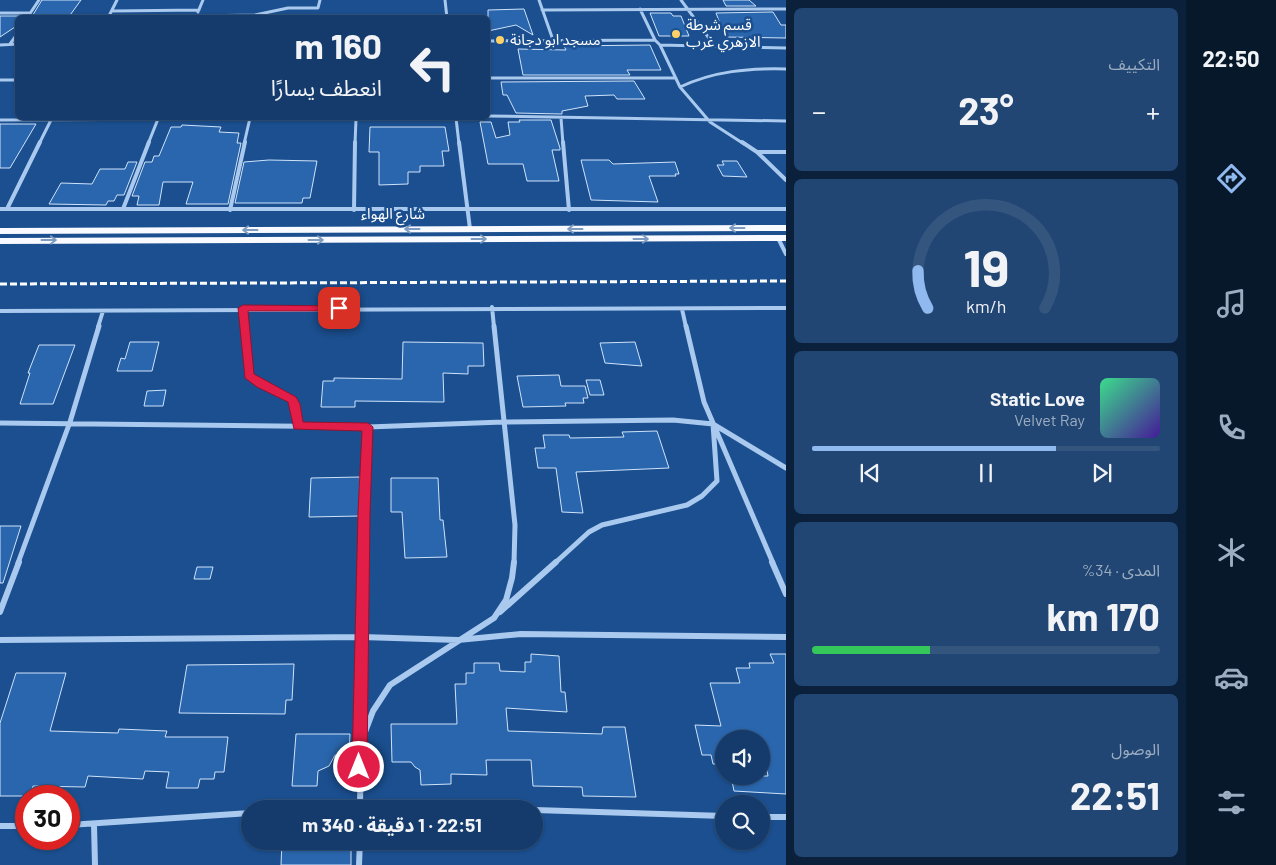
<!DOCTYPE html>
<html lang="ar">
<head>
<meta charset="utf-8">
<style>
  :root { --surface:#143b6b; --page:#214673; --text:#f1f3f6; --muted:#9dadc1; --line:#33557e; --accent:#90b9f0 }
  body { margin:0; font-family:Barlow,"Noto Sans Arabic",sans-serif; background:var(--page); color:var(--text); direction:rtl; height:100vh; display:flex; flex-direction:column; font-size:19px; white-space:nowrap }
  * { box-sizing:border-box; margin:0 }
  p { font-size:16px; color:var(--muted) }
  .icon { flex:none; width:28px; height:28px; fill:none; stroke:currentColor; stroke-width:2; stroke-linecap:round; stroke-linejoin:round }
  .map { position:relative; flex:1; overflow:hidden; direction:ltr }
  .sheet { display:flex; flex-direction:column; gap:8px; padding:8px; background:#0b203b; width:400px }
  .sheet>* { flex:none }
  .hud { position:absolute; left:15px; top:15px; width:475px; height:105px; border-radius:8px; box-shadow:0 1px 4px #0004,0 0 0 1px var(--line); direction:rtl; background:#143b6b; color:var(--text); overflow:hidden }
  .tools { position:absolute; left:715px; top:730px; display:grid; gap:10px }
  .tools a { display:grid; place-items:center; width:55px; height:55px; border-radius:50%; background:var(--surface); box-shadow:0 1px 4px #0004,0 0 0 1px var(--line); font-size:25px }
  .speed { position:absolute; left:15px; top:785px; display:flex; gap:10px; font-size:25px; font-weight:700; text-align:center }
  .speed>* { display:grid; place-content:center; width:65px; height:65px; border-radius:50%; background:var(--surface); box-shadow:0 1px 4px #0004,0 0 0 1px var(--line); line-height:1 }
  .speed .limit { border:8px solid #d22; background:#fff; color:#111 }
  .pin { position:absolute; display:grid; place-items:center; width:42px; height:42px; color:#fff; margin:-21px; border-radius:10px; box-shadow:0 2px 8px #0006 }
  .me { position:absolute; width:55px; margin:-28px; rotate:0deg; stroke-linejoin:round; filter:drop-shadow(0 0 4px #0008) }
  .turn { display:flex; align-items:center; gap:18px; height:105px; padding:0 25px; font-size:22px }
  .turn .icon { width:65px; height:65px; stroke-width:2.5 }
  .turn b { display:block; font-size:35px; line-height:42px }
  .big { font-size:38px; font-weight:700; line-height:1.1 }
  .sheet .card { flex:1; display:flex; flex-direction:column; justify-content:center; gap:8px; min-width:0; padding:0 18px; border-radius:8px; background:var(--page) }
  .sheet .dial { align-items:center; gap:0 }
  .dial svg { height:130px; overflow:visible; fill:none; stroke:var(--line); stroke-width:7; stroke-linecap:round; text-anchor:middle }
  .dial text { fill:var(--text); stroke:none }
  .song { display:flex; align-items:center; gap:15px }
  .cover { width:60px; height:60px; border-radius:8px; background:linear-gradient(135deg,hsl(150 70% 55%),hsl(260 70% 35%)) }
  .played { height:5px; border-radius:2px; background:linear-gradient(90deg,var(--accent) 70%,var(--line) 70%) }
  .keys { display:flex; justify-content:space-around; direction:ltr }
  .heat { display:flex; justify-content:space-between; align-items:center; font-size:28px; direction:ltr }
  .charge { height:8px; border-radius:4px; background:linear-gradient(90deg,#34c759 34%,var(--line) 0) }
  .trip { position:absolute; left:241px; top:800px; width:302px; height:50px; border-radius:25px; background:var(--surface); box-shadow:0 1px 4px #0004,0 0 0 1px var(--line); font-weight:700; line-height:50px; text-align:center; direction:rtl }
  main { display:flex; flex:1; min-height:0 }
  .tab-bar { display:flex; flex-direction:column; width:90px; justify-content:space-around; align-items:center; background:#08182b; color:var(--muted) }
  .tab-bar .icon { width:35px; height:35px }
  .tab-bar .on { color:var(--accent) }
  .tab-bar b { font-size:22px; color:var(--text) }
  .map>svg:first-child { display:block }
  .building { fill:#2a66ad; stroke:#cfe3fa }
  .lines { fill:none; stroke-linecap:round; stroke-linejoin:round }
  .minor-far3 { stroke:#a9c9ee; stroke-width:3 }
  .minor-far2 { stroke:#a9c9ee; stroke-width:4 }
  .minor-far1 { stroke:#a9c9ee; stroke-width:5 }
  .minor { stroke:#a9c9ee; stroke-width:6 }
  .trunk { fill:#f8faff; fill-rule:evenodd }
  .rail { stroke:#fff; stroke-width:3; stroke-dasharray:7 3; stroke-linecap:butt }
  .oneway { stroke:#7e9cc1 }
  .route { fill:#e11d48; stroke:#92132f }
  .poi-dot { fill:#ffd166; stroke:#1b4f8f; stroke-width:2 }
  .labels { text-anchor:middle; stroke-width:5; stroke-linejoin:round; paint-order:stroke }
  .far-poi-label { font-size:15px; fill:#fff; stroke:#1b4f8f; text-anchor:start }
  .far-street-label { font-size:15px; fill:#fff; stroke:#1b4f8f }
</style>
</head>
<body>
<main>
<nav class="tab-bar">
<b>22:50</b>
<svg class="icon on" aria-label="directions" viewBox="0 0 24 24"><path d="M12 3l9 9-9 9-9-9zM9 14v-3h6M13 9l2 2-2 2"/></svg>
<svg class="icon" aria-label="music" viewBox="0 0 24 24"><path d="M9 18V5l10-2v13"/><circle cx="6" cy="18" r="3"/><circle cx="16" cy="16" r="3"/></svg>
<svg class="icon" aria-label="phone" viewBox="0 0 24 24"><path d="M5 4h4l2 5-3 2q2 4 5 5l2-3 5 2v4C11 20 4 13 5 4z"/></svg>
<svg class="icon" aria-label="climate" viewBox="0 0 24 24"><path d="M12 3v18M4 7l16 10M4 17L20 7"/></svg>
<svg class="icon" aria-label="car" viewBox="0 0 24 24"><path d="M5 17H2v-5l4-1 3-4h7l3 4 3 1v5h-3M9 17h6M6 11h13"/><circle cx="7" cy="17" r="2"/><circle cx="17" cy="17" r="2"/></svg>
<svg class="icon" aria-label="filters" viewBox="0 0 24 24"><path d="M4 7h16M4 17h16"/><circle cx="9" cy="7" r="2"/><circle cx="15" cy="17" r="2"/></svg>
</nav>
<section class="sheet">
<div class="card"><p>التكييف</p>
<div class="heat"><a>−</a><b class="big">23°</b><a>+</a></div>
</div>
<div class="card dial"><svg viewBox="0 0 100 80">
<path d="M14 69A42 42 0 1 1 86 69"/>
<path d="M14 69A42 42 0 0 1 8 46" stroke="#90b9f0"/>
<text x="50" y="56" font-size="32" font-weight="700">19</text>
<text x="50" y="72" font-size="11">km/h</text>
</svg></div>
<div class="card">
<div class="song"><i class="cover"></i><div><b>Static Love</b><p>Velvet Ray</p></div></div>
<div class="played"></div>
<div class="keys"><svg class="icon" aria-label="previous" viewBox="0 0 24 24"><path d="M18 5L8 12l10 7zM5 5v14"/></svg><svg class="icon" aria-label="pause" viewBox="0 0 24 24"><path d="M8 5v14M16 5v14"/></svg><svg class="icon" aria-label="next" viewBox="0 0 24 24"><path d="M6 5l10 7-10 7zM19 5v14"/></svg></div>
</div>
<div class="card"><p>المدى · 34%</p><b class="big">170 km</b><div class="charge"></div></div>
<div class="card"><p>الوصول</p><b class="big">22:51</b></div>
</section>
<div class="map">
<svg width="786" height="865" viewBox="0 0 786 865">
  <rect width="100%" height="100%" fill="#1b4f8f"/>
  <path class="building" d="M42,0H81L68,18H31Z
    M723,0H749L756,6H726Z
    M524,9L533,35L516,25L488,31V10Z
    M773,12L781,25H786V38L725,37L716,13Z
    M650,13H671L673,16H681L689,36H659Z
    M0,16H24L18,18V25L0,37Z
    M650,45L661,70H627L630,75H523L518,49L566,50L564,46Z
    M634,81L645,99H617L614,95L585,96L588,106L562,111V114L516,113L507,95H503L501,82Z
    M519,120H551L560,148V150H552L559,181H527L523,164H488L480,122H491L496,138L510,135L508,122H520Z
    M0,124H36L10,168H0Z
    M182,125L221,127L219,132L239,133L237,143H241L228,204H186L193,182H163L159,205H137L139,196H132L145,162H152L154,156H159L171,127H181Z
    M370,127H445L449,151H442L444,166H420V172H408V184L379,185V152H369Z
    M269,160L317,161L310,198H303L302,203H235L244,162Z
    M581,160H609L613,164L675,162L679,174H675L676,176H649L658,202L591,200Z
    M722,161H737L747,177L723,176L717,165H724Z
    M128,162H137L124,195H117L114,201H108L106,205L49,204L61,183L92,184L100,169H125Z
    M130,342H159L152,371H117L121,358L125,359Z
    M403,342L483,343L484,366H468V374L443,373L444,402L355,401V407H321L323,381H334V378L402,379Z
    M635,342L642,366L605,363L600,343Z
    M39,345H75L53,404H20L30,373H28Z
    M559,375L561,386H585L588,398H583L584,403H565L566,406L523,407L517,376Z
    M586,380H600L604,395H590Z
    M166,390L163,406H144L147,391Z
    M657,431L669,468L576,472L583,513L562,512L556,468H538L535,448H545L543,435H569L570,438L624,437L622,432Z
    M360,477V516L309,517L311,478Z
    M391,478H438L440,520H443L447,557L405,558L402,512H391Z
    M0,526H21L3,583H0Z
    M197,567H213L210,579H194Z
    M531,654L559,656L561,692H565L567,712L506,708L508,731L602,734L603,727H625L636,797L583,796L582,787L533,786L531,760H486L487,775L451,774V784L421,785L420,770L415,767L411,762H392L391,724H457L455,684H466V673H474V663H499L500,671L525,672V662H531Z
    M770,654H786V794L734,791L731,776H768L761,739H724V764H713L711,755H702L695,725L721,726L710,683H740L736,668H750L749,663H774Z
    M294,664L292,700H286L285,714L179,713L187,665Z
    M16,673H66L50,731L118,733L119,729L167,731L165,737H228L224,772H215L214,779H200L198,788H166L169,772L145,771L143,779L88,776L85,787L33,786L30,796H0V723Z
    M296,734H350L349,755H335L329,766L318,771L317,786H292Z
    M282,841L351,842V865H281Z"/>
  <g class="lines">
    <path class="minor-far3" d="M445,0L447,18
      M539,0L553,40
      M681,0L714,45
      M640,9L655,40
      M542,10L786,9
      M112,11L199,10
      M198,12L203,0
      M0,13H30
      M197,16L255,15L288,8H318L320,0
      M27,18L39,0
      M108,18L117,0
      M488,41L655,40L660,45L786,48
      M10,44L18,33
      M0,45L18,44
      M660,45L680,87L710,122L744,144
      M488,78H676
      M0,80H18
      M680,87C714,71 749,68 786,69
      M488,116L786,121
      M456,118L459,144
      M561,118L563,144
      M0,120L408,118
      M39,144L52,118
      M148,144L158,119
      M244,144L250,118
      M355,144L356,119"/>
    <path class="minor-far2" d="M459,142L470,229
      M563,142L569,210
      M742,142L757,152L786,180
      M757,152H786
      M0,209H786
      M7,209L40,142
      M123,209L149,142
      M230,210L245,142
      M354,210L355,142
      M778,238L786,254
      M492,307L494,327
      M243,308L245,327
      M682,309L686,327
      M0,311L786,308
      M98,327L103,311"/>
    <path class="minor-far1" d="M245,326L249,376L261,385L292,400L295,404L298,426
      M494,326L515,525L514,563
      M686,326L704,402L773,563
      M0,423L368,427L503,422L673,420L713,424L786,468
      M18,563L70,422L99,326
      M363,563L368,427
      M555,563L589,532L602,525L687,505L702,496L717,481L713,424"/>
    <path class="minor" d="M772,562L786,594
      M0,612L19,562
      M500,612L556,562
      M0,640L362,637L458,640L521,634L786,637
      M359,748L373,711L390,685L494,618L506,600L512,578L514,562
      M310,809L360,805L486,809
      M360,809L363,562
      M535,810L724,816
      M761,817H786
      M69,825L250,813
      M94,825L95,865
      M0,826H26
      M359,865L360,841"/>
    <path class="trunk" d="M786,225V231L0,234V228Z
      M786,235V241L0,244V238Z"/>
    <path class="rail" d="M0,284L786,281"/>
  </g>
  <defs><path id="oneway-shaft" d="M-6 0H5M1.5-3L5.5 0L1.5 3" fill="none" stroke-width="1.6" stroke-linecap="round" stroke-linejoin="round" transform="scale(1.25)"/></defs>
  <g class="oneway">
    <use href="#oneway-shaft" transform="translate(737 228) rotate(180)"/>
    <use href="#oneway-shaft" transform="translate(412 229) rotate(180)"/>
    <use href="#oneway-shaft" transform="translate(575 229) rotate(180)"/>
    <use href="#oneway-shaft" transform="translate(250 230) rotate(180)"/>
    <use href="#oneway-shaft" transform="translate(479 239)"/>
    <use href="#oneway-shaft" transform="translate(641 239)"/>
    <use href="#oneway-shaft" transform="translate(49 240)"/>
    <use href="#oneway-shaft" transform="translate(316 240)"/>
  </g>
  <path class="route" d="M243,305L342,306V310L339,311H248L254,374L296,397L300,404L303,422L368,423L373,427L370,513L367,767L365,772L359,774L354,772L352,767L358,513L362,431L294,429L288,402L257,387L245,378L238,308Z"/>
  <g class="poi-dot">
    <circle cx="676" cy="34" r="5"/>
    <circle cx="500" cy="40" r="5"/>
  </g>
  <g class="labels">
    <g class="far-poi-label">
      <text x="686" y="30">قسم شرطة<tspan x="686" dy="17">الازهري غرب</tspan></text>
      <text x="510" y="45">مسجد ابو دجانة</text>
    </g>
    <g class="far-street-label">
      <text x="393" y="219">شارع الهواء</text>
    </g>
  </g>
</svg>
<div class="tools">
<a><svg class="icon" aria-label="sound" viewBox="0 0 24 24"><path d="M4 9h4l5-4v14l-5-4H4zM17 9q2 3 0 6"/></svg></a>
<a><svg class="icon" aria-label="search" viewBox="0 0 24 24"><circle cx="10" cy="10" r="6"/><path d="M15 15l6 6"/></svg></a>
</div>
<div class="speed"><div class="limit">30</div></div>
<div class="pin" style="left:339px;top:308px;background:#d93025"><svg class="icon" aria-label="arrive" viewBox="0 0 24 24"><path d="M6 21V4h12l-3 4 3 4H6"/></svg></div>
<svg class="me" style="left:359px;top:767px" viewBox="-20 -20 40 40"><circle r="17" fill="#e11d48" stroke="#fff" stroke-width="3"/><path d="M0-11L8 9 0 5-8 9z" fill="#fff"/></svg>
<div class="trip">22:51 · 1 دقيقة · 340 m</div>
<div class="hud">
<div class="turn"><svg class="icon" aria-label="left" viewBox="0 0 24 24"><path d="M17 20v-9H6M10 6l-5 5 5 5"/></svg><div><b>160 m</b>انعطف يسارًا</div></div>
</div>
</div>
</main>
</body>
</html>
